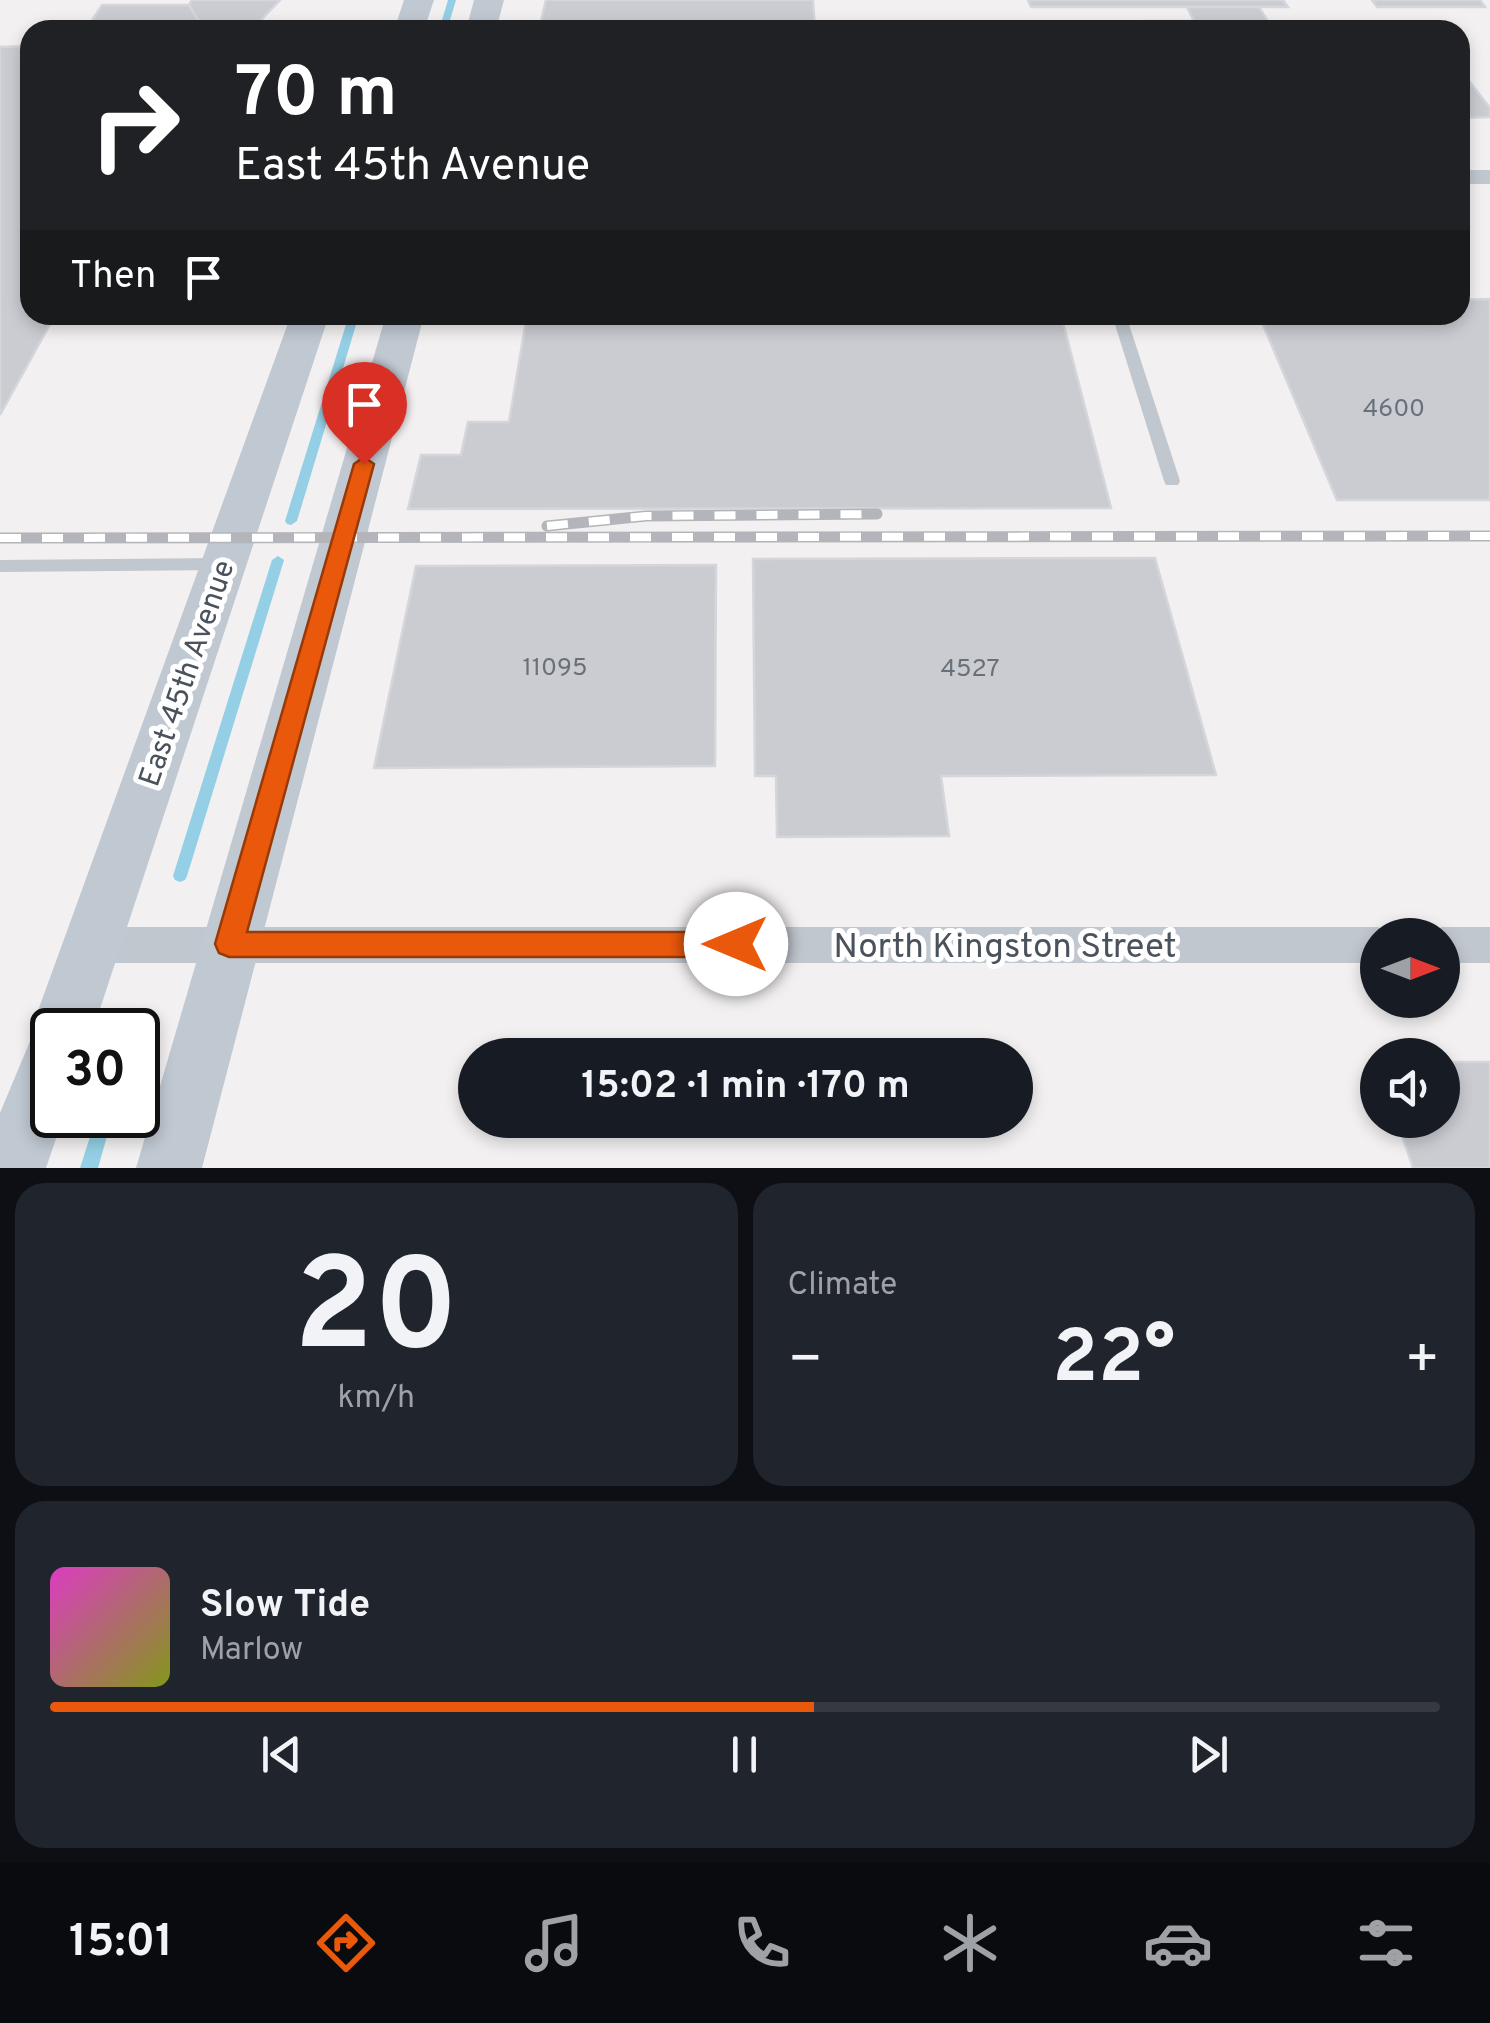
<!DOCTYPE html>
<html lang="en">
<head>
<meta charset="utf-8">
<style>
  :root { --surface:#171b24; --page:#20242c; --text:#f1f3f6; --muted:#9ea1a6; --line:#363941; --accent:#ea580c }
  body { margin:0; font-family:Overpass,sans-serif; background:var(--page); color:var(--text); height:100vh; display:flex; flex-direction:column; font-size:38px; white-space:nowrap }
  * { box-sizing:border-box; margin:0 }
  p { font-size:32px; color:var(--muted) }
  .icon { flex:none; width:55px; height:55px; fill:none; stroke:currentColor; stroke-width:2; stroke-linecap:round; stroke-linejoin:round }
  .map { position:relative; height:1168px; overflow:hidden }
  .side { display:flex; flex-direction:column; gap:15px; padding:15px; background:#0d0f14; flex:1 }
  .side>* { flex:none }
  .guide { position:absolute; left:20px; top:20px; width:1450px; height:305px; border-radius:30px; box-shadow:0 5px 15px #0003; background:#202124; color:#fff; overflow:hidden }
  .needle { width:65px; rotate:90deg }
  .fabs { position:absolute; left:1360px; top:918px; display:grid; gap:20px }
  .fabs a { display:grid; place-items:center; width:100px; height:100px; border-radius:50%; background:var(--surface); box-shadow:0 5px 15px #0003; font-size:50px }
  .speed { position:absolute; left:30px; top:1008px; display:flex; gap:20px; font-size:50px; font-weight:700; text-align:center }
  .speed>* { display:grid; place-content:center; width:130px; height:130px; border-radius:50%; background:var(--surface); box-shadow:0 5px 15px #0003; line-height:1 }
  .speed .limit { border:5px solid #111; border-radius:15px; background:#fff; color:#111 }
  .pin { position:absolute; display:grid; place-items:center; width:85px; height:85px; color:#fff; margin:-102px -42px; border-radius:50% 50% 50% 0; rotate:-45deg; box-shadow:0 0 10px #0007 }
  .pin .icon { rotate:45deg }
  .me { position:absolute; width:110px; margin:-55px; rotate:270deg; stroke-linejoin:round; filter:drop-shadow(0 0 8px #0008) }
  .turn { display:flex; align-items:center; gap:35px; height:210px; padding:0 50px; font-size:45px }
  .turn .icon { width:130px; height:130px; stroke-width:2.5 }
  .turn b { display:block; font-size:70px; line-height:85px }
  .then { display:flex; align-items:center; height:95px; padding:0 50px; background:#0003; gap:20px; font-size:38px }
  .big { font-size:75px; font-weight:700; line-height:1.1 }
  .side .card { flex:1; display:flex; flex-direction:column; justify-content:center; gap:15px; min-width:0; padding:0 35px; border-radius:30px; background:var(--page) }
  .side .dial { align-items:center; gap:0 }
  .dial b { font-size:130px; line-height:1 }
  .song { display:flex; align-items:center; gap:30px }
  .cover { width:120px; height:120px; border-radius:15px; background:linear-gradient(135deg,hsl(310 70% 55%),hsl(70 70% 35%)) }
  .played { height:10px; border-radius:5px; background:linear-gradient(90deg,var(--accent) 55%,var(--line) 55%) }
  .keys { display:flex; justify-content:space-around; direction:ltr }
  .heat { display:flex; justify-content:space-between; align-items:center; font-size:55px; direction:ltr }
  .side .tiles { flex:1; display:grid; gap:15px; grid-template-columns:1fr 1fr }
  .card:last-child { grid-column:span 2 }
  .trip { position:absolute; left:458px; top:1038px; width:575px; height:100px; border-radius:50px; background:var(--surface); box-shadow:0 5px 15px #0003; font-weight:700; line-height:100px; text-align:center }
  .tab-bar { display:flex; height:160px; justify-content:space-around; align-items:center; background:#090b0e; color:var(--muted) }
  .tab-bar .icon { width:70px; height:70px }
  .tab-bar .selected { color:var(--accent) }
  .tab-bar b { font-size:45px; color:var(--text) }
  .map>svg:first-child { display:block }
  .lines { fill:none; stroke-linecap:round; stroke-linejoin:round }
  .stream { fill:#94cfe5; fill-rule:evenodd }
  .building { fill:#cbccd2; stroke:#d5d6db; stroke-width:2.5 }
  .lane { fill:#c0c7ce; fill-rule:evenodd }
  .street { fill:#c0c7ce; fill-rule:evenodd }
  .secondary { fill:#c0c8d2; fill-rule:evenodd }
  .rail-casing { stroke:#b3b5ba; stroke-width:11 }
  .rail { stroke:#fff; stroke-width:8; stroke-dasharray:21; stroke-linecap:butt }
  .route { fill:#ea580c; stroke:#983908; stroke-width:2.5 }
  .labels { text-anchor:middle; stroke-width:10; stroke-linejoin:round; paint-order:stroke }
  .number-label { font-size:25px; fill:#6a707a }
  .street-label { font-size:30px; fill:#4a525c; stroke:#fff }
  .near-street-label { font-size:35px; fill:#4a525c; stroke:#fff }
</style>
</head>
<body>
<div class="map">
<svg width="1490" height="1168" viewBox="0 0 1490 1168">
  <rect width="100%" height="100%" fill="#f2f0f0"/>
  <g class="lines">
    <path class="stream" d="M448,0H456L447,30H439Z
      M349,315H359L297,521L291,525L287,524L285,521Z
      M278,556L284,560L187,876L185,880L180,882L175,880L173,876L272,560Z
      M135,1013L141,1015L143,1020L138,1035V1030H124L129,1015Z
      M97,1115H113L98,1168H80Z"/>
  </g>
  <path class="building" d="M192,0H280L251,30H204L189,5Z
    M546,0H813L815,30H539Z
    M1028,0H1283L1288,7H1031Z
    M1372,0H1480L1485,7H1377Z
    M102,5H189L204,30H86Z
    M1187,7H1259L1272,28L1148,30L1144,21H1194Z
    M30,46V315H55L0,415V47Z
    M1460,69L1490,108V117L1460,118Z
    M1490,299V500H1337L1259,315H1460V300Z
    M527,315H1061L1111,508L408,509L421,455H461L468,422H509Z
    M1155,558L1216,775L941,776L949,836L777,837L776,776H755L753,559Z
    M716,565L715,766L374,768L416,566Z
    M1442,1062H1490V1168H1413L1397,1120H1442Z"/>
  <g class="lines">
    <path class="lane" d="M1112,315H1126L1180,481L1178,485H1166L1164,481Z
      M223,558L232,564L223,570L0,572V560Z"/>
    <path class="street" d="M1460,170H1490V184H1460Z
      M92,927H1378L1393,935H1378V963H92L78,957L72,945L78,933Z
      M1442,927H1490V963H1442V935H1427Z"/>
    <path class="secondary" d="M404,0H434L424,30H394Z
      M474,0H504L496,30H466Z
      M291,315H329L93,1030H52V1115H64L46,1168H0V1113L33,1034L31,1030Z
      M386,315H424L202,1168H136Z"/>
    <defs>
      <path id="rail" d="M547,526L646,516L877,514
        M0,538L1490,536"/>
    </defs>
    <use href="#rail" class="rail-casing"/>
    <use href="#rail" class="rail"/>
  </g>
  <path class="route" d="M364,457L374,464L247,932H736L745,936L750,944L745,953L736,957H229L219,953L215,944L354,464Z"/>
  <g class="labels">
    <g class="number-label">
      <text x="1394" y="416">4600</text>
      <text x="555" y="675">11095</text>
      <text x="970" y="676">4527</text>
    </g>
    <g class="street-label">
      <text transform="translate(186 673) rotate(-71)" y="10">East 45th Avenue</text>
    </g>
    <g class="near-street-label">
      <text x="1005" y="957">North Kingston Street</text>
    </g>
  </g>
</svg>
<div class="fabs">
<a><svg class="needle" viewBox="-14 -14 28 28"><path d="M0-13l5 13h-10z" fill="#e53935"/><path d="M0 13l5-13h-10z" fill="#9ea1a6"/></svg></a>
<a><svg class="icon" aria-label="sound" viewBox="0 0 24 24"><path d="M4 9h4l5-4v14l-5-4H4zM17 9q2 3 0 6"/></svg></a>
</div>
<div class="speed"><div class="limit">30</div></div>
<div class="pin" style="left:364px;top:464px;background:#d93025"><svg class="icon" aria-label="arrive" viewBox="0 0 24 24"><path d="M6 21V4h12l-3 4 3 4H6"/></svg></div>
<svg class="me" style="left:736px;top:944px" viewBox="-20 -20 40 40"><circle r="19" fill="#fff"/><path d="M0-13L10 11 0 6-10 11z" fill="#ea580c"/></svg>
<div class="trip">15:02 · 1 min · 170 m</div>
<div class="guide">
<div class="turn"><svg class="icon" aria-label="right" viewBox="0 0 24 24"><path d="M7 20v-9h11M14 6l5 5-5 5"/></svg><div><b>70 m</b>East 45th Avenue</div></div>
<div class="then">Then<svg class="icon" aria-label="arrive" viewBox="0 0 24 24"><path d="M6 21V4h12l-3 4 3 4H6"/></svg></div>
</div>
</div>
<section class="side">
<div class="tiles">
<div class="card dial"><b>20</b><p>km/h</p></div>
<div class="card"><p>Climate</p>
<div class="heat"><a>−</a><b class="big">22°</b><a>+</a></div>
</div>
<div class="card">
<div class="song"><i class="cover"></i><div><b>Slow Tide</b><p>Marlow</p></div></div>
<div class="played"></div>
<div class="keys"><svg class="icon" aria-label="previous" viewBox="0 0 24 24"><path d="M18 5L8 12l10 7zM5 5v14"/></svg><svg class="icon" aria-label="pause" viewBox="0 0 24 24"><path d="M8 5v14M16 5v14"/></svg><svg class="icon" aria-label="next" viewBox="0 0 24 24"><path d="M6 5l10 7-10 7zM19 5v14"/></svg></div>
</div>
</div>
</section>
<nav class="tab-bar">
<b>15:01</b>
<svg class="icon selected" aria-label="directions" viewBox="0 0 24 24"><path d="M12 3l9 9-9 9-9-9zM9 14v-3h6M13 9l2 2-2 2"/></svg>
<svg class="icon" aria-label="music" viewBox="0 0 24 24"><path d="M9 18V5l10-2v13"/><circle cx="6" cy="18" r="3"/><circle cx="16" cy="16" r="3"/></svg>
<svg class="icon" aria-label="phone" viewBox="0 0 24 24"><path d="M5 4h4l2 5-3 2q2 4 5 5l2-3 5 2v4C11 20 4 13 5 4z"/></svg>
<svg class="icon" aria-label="climate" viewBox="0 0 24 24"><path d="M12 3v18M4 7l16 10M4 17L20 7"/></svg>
<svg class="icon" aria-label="car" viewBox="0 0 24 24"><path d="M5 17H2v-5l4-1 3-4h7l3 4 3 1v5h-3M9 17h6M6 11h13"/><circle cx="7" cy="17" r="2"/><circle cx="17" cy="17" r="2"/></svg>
<svg class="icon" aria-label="filters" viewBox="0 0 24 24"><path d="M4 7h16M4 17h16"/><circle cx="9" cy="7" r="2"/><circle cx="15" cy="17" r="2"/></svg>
</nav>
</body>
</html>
